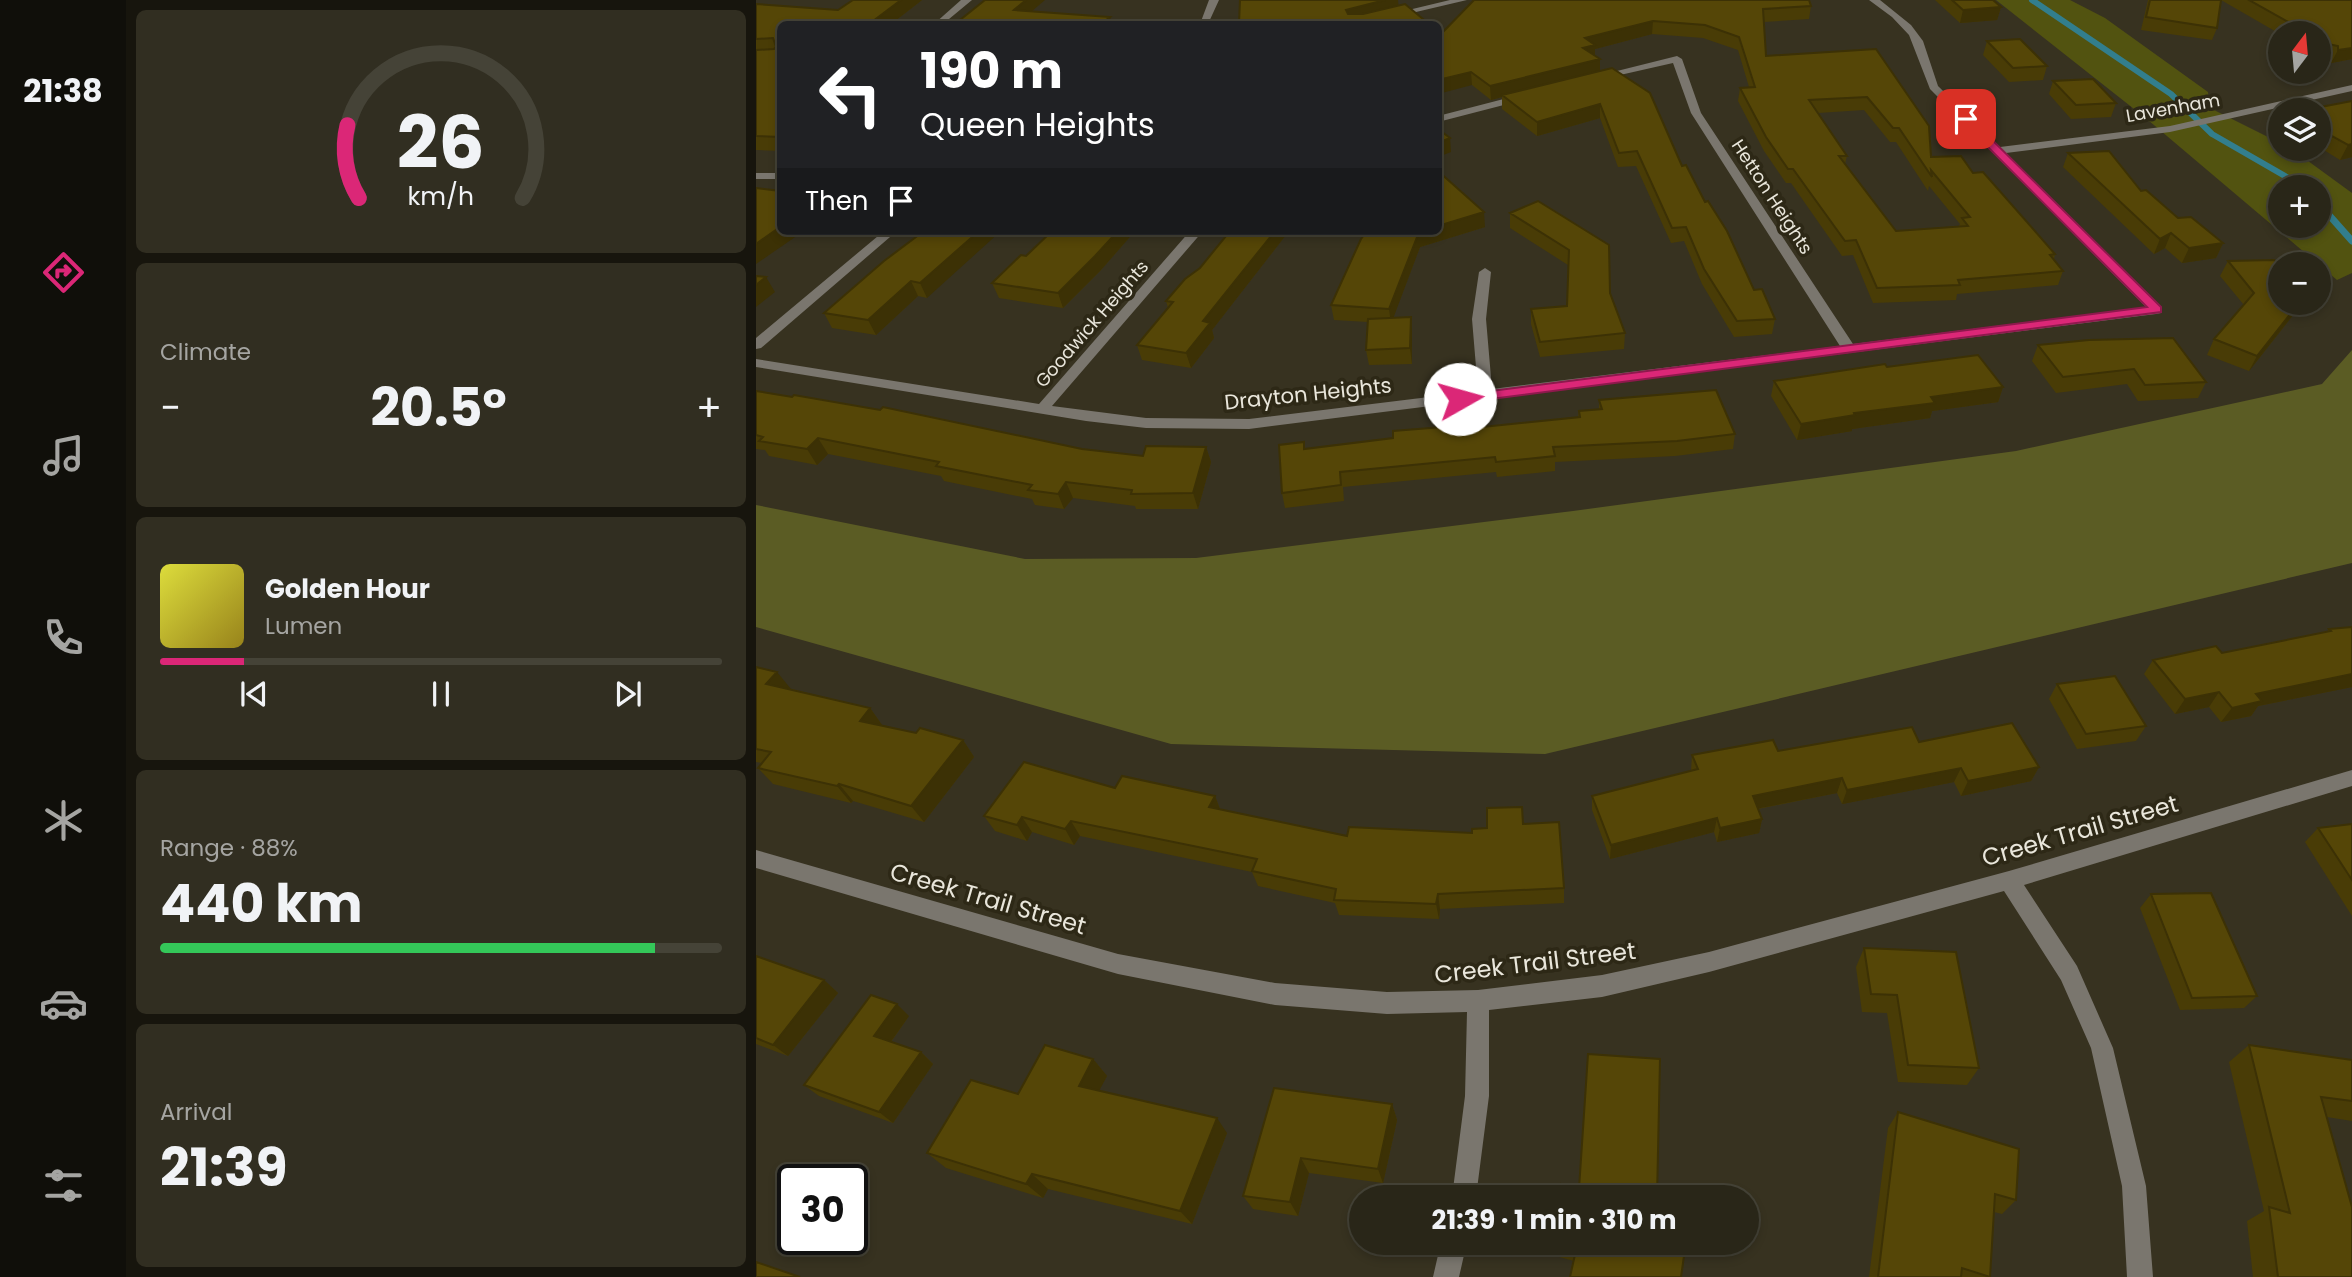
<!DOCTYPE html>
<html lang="en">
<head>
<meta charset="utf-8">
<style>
  :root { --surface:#292618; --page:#312e21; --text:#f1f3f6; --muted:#a5a5a2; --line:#454337; --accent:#db2777 }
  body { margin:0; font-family:Poppins,sans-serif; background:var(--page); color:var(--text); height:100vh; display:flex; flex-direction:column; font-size:26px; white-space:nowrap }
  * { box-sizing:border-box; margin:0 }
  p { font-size:23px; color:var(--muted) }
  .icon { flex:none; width:38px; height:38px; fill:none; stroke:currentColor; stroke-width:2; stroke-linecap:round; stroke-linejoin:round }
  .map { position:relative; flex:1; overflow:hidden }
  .side { display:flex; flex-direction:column; gap:10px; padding:10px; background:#17150d; width:630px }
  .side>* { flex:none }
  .top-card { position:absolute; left:21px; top:21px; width:665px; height:214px; border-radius:10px; box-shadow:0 4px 10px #0003,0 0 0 2px var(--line); background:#202124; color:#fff; overflow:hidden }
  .needle { width:46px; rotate:16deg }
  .controls { position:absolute; left:1512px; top:21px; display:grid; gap:14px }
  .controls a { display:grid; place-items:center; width:63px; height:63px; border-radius:50%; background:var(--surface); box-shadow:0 4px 10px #0003,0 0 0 2px var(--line); font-size:35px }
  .speed { position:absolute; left:21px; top:1164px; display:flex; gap:14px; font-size:35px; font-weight:700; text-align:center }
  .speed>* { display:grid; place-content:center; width:91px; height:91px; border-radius:50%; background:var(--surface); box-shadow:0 4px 10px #0003,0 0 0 2px var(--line); line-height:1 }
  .speed .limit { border:4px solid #111; border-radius:10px; background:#fff; color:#111 }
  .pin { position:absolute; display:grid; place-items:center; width:60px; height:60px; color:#fff; margin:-30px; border-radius:14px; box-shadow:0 4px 10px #0006 }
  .me { position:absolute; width:77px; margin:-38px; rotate:83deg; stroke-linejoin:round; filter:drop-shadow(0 0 5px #0008) }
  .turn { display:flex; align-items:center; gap:24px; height:147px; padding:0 28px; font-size:32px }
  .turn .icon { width:91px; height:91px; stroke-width:2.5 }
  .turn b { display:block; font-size:49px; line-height:60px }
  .then { display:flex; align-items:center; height:66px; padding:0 28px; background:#0003; gap:14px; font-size:26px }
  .big { font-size:52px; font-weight:700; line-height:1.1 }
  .side .widget { flex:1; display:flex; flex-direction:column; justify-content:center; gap:10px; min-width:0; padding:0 24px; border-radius:10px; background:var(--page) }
  .side .dial { align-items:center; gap:0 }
  .dial svg { height:182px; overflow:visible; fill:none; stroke:var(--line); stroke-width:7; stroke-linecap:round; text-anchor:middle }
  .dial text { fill:var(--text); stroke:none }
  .song { display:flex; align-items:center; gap:21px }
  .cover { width:84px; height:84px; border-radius:10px; background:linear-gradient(135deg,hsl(60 70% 55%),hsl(50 70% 35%)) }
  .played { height:7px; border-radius:4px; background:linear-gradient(90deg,var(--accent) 15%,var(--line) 15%) }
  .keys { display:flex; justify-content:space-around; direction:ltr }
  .heat { display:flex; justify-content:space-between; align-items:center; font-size:38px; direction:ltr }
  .charge { height:10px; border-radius:5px; background:linear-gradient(90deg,#34c759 88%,var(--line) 0) }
  .trip { position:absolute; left:593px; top:1185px; width:410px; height:70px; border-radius:35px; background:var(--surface); box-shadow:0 4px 10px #0003,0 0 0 2px var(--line); font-weight:700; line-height:70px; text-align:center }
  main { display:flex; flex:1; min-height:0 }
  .dock { display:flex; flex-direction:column; width:126px; justify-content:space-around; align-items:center; background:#100f0a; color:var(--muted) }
  .dock .icon { width:49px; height:49px }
  .dock .on { color:var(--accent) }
  .dock b { font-size:32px; color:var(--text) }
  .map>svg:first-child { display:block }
  .green { fill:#525310; fill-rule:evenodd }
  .forest { fill:#5b5c24 }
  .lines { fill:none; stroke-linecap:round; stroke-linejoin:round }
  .stream-far1 { stroke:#327e8d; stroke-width:6 }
  .stream { stroke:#327e8d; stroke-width:7 }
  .minor { fill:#7a766e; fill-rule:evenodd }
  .wall { fill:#493c06; fill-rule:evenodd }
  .shaded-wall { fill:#3c3105 }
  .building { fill:#554607; stroke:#3c3105; stroke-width:2; fill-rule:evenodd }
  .route { fill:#db2777; stroke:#8e194d; stroke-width:2 }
  .labels { text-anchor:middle; stroke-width:7; stroke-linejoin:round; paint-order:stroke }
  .far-street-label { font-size:18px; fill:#e9e6db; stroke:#2d2816 }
  .street-label { font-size:21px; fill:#e9e6db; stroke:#2d2816 }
  .near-street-label { font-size:24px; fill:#e9e6db; stroke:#2d2816 }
</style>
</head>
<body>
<main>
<nav class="dock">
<b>21:38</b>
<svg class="icon on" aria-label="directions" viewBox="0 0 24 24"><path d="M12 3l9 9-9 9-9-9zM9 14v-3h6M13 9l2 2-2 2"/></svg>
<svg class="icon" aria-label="music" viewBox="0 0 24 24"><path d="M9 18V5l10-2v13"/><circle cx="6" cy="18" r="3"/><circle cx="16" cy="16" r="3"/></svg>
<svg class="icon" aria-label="phone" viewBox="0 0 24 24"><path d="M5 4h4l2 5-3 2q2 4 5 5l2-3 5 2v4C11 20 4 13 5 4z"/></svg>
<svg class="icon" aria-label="climate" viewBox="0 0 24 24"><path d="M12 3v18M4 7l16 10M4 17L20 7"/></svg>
<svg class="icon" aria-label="car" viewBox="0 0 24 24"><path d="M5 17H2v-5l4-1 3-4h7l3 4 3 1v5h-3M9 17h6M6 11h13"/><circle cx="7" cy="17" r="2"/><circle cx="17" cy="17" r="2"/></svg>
<svg class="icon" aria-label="filters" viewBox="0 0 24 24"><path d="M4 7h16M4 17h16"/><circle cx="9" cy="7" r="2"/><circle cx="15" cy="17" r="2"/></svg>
</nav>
<section class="side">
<div class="widget dial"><svg viewBox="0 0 100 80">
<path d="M14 69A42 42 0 1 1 86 69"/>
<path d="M14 69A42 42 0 0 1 9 37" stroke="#db2777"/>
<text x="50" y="56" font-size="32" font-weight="700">26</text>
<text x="50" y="72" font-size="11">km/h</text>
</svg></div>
<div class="widget"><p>Climate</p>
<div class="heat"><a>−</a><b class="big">20.5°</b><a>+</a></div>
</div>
<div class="widget">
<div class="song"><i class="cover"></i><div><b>Golden Hour</b><p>Lumen</p></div></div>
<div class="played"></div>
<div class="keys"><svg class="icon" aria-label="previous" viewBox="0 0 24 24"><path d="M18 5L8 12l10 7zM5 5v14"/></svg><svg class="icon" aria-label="pause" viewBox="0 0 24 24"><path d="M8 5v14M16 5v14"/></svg><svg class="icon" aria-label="next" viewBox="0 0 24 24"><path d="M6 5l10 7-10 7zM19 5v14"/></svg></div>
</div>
<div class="widget"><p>Range · 88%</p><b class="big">440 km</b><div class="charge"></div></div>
<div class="widget"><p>Arrival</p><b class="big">21:39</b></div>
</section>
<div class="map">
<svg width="1596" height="1277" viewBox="0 0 1596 1277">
  <rect width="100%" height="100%" fill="#373220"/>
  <path class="green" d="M1240,0H1314L1349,18L1452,92L1454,108L1524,143V149L1537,150L1596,193V273L1581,280L1392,120ZM1524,187H1563V226H1524Z"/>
  <path class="forest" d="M1596,350V563L789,754L415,744L0,627V505L269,559L440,558L817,511L1260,451L1566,384Z"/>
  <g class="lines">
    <path class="stream-far1" d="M1276,0L1415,94L1456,134L1548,187
      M1563,203L1567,207"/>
    <path class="stream" d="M1565,206L1596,241"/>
    <path class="minor" d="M205,0H216L187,24H178Z
      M453,0H463L452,24H444Z
      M694,0H711L609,24H594Z
      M1113,0H1124L1155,25L1167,41L1182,86L1244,147L1414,126L1596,85V91L1414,132L1250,153L1405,307V313L1400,314L493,429L390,428L330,421L0,367V359L283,404L434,231H447L296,406L390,418L493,419L722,391L716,319L723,272L729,268L735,272L730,319L736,389L1084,346L935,113L917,63L842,80L837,77L921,56L926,59L945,113L1097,344L1390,307L1174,89L1153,35L1136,17Z
      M767,94L772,97L771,99L682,122V116Z
      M0,173H24V179H0Z
      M128,231H141L5,348L0,349V338Z
      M1596,770V786L1268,885L1321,966L1357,1048L1390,1186L1397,1277H1371L1366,1186L1335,1048L1305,980L1248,891L953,972L846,997L733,1010V1096L720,1197H696L709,1096L711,1012L631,1014L519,1005L362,974L0,868V850L362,954L519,983L631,992L722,990L846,975L953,952L1253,871Z
      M685,1242H711L703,1277H677Z"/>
  </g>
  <path class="wall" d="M166,0L135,24H24V151L0,150V4L82,10Z
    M1179,0H1237L1245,7L1241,20L1204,23Z
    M1392,0H1465L1461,28L1456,40L1385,30Z
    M1465,0H1596V59L1575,63V59L1563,56V33L1524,34Z
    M1055,6L1053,19L1008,22L1010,56L1120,49L1175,157L1217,173L1299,254L1298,259L1307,271L1302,285L1201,294L1200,300L1117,303L1097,255L1086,256L1035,183H1030L1008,151L982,101L984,88L993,87L982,50L947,38L896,34L839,49V56L844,71L926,166L949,202L998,290L1019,319L1016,334L978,337L946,284L928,241L915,243L880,166L862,167L844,118L781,136L746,109V97L735,100L716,85L684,35ZM1108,110L1134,142H1140L1172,191L1173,186L1204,224L1203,226L1140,231L1089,164L1091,156L1062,113Z
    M1231,41L1291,66L1287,80L1253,82L1227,55Z
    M1297,81L1360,103L1355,117L1315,119L1293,94Z
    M1596,101V157L1584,160L1563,147V110Z
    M1312,153L1385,191L1422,218L1467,243L1460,258L1426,263L1409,248L1398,254L1307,167Z
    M782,201L854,293L869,333L868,349L784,357L775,324V309L811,306L812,265L754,228V213Z
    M729,227L664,247L637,318L656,332V364L613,365L610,350L612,322L578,320L575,305L611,231Z
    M56,231H83L79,234Z
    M168,231L171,298L162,296L120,335L76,328L68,313Z
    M296,231H379L344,271L307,308L243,298L236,283L270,256Z
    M474,231H533L456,330L458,338L435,368L386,360L381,345L412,308L410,301L444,268Z
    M1472,261L1541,310L1493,371L1451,355L1458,339L1488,305L1464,276Z
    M1282,345L1450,382L1442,398L1382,401L1371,384L1300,393L1276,361Z
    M1131,367L1247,387L1242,402L1176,411L1174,418L1096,429V431L1041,440L1015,396L1018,381Z
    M0,391L326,449L387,456L450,447L455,462L442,509H380L379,506L317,498L308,509L279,505L276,499L188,481L185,476L72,454L61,465L13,456L9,450L0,449Z
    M843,400L979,434L977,449L919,456L799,462V471L741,477L740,472L587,487L588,501L529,508L526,493L549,449L822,417L823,411L843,410Z
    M1596,627V687L1502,706L1495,716L1465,722L1453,707L1419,714L1388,674L1397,660L1466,653L1571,632L1573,629Z
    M0,667L35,689L114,708L126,725L160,733L207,740L218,757L168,822L97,801L95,803L17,784L2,768L6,763L0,762Z
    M1301,684L1390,726L1380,741L1321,749L1293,699Z
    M1163,742L1283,767L1275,781L1205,796L1198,782L1086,804L1081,793L1002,809L1006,819L1003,833L961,842L958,832L854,859L836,810V796L935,771L936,755L1022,751Z
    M459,796L464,809L591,836L716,833L731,828L767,824L808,888V903L684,909L683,919L583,915L579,903L502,886L496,872L324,836L318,845L276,832L271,841L239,831L228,816Z
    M1596,824V916L1549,842L1562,828Z
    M1395,894L1501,996L1488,1008L1424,1010L1384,908Z
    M1108,948L1223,1068L1211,1085L1142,1082L1131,1013L1106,1012L1100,967Z
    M0,956L68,980L82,993L32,1056L0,1044Z
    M153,1016L135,1042L165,1052L177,1064L137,1123L63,1096L48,1085Z
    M1493,1045L1596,1060V1121L1571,1117L1596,1277H1497L1491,1221L1508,1211L1473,1062Z
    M337,1059L351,1076L343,1090L471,1133L436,1224L292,1189L287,1198L190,1168L171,1153L262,1094Z
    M518,1088L636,1104L641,1120L627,1183L553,1173L542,1216L497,1209L487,1196Z
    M1142,1112L1260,1200L1246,1214L1238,1212L1234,1277H1113L1132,1128Z
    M792,1242L901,1248L818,1261L792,1254Z"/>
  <path class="shaded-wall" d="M145,0H166L135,24H113Z
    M270,0H289L262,23L258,10Z
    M629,0H642L643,10L592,23L590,10Z
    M1245,7L1241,20L1204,23L1207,10Z
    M354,17L356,24H345Z
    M897,21L896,34L839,49V58L827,48L829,38Z
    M1596,48V59L1575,63L1582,50Z
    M844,59V73L746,95V97L735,100L734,86Z
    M715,72L716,85L682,94V80Z
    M844,104V118L781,136V122Z
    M694,138L695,152L682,157V143Z
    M1596,144V157L1584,160L1592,145Z
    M728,212L729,227L664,247L635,324L633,309L663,232L667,231H682V226Z
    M24,227V231H48L0,264V244Z
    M223,231H245L171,298L164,283Z
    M362,231H379L344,271L307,308L302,293Z
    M519,231H533L456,330L458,338L435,368L430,353L447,321Z
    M1415,233L1409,248L1398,254L1404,239Z
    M1467,243L1460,258L1426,263L1433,248Z
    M10,277L19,292L0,307V285Z
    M155,281L162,296L120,335L112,320Z
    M1543,303H1545L1541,310L1493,371L1501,356Z
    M655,317L656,332V364L654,348Z
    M1247,387L1242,402L1176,411L1174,418L1096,429V431L1041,440L1045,424L1175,397Z
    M62,438L72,454L61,465L51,449Z
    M450,447L455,462L442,509L437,493Z
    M310,482L317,498L308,509L302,494Z
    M21,672L35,689L10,684Z
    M1596,674V687L1502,706L1495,716L1465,722L1476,708L1500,694Z
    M1463,692L1453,707L1419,714L1429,699Z
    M114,708L126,725L117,738L104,721Z
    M207,740L218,757L168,822L155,806Z
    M1283,767L1275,781L1205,796L1212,781Z
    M1205,768L1198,782L1086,804L1091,790Z
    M1086,778L1081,793L994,810L997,796Z
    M83,784L97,801L95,803L81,786Z
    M459,796L465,812L453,807Z
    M266,817L276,832L271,841L261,825Z
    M961,818L958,832L854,859L855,845Z
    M1006,819L1003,833L961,842L964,828Z
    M315,821L324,836L318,845L309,829Z
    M682,894L684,909L683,919L680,904Z
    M68,980L82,993L32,1056L17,1045Z
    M141,1004L153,1016L131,1047L118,1036Z
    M165,1052L177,1064L137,1123L123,1112Z
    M337,1059L351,1076L337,1102L323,1086Z
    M636,1104L641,1120L627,1183L622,1169Z
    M461,1118L471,1133L436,1224L424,1211Z
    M545,1158L553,1173L542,1216L534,1202Z
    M276,1174L292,1189L287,1198L270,1184Z"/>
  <path class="building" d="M97,0H145L113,24H24V137L0,136V50L18,49L20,47L17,38L0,39V4L82,10Z
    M229,0H270L258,10L354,17L345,24H199Z
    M484,0H629L590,10L592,14H607L649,4L673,24H483Z
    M718,0H1053L1055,6L1007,9L1010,56L1120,49L1173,126L1175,157L1205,156L1217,173L1227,172L1299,254L1294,255L1307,271L1202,280L1204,285L1121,288L1100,240L1089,241L1037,169H1032L1010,137L984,88L999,87L983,37L949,25L897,21L829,38L839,45L827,48L844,59L734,86L715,72L682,80V33L684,35ZM1111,97L1137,128H1143L1176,177L1175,170L1214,217L1206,218L1212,226L1140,231L1083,156H1091L1053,100Z
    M1196,0H1237L1245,7L1207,10Z
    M1394,0H1465L1461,28L1390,17Z
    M1493,0H1596V48L1582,50V46L1572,44L1563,39V33H1552Z
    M1264,39L1291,66L1257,68L1231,41Z
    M856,68L894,93L926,166L930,165L949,202L952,201L971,231L998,290L1006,289L1019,319L981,321L948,269L930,227L916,228L881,151L863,153L844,104L781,122L746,95Z
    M1337,79L1360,103L1320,105L1297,81Z
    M1596,101V144L1592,145L1563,129V110H1549Z
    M682,129L694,138L682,143Z
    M1353,151L1385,191L1390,190L1422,218L1435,217L1467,243L1433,248L1415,233L1404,239L1312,153Z
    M682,171L728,212L682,226Z
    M0,188L24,191V227L0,244Z
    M782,201L853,245L854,293L869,333L784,342L775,309L811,306L813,250L754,213Z
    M168,231H223L164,283L155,281L112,320L68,313L128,261Z
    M296,231H362L339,256L302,293L236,283L265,255L270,256Z
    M474,231H519L447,321L454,323L430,353L381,345L417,302L410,301L429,279L444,268Z
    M611,231H667L663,232L633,309L575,305L605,239Z
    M1518,260L1524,266V303H1543L1501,356L1458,339L1498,293L1472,261Z
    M0,276L10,277L0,285Z
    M655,317L654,348L610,350L612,319Z
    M1417,338L1450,382L1389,385L1378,369L1307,377L1282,345L1333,340Z
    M1222,355L1247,387L1175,397L1179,403L1098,413L1099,415L1045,424L1018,381L1129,364L1131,367Z
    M960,390L979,434L921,441L797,447L799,456L740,462L739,457L584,472L585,485L526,493L523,445L548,442V449L637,438V431L687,427L688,431L824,417L823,411L846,409L843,400Z
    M0,391L36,397L38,395L124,410L127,407L326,449L387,456L390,446L450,447L437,493L375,494L376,490L310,482L302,494L272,490L276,485L180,466L183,462L62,438L51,449L3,441L7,437L0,435Z
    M1596,627V674L1500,694L1506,701L1476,708L1463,692L1429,699L1397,660L1460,646L1466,653L1575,631L1573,629Z
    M0,667L21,672L10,684L114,708L104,721L160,733L164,728L207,740L155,806L83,784L81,786L2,768L15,752L0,749Z
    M1359,676L1390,726L1330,734L1301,684Z
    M1256,723L1283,767L1212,781L1205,768L1091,790L1086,778L997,796L1006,819L964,828L961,818L855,845L836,796L942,769L936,755L1017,740L1022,751L1156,727L1163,742Z
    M268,762L359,788L366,776L459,796L453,807L591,836L593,827L716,833V829L731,828V808L766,807L767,824L803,822L808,888L682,894L680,904L578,900L580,889L496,871L501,859L315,821L309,829L266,817L261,825L228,816Z
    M1596,824V880L1562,828Z
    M1455,893L1501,996L1436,998L1395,894Z
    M1108,948L1200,952L1223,1068L1152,1065L1141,995L1115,994Z
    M0,956L68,980L17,1045L0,1038Z
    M115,995L141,1004L118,1036L165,1052L123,1112L48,1085Z
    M289,1045L337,1059L323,1086L461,1118L424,1211L276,1174L270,1184L171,1153L215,1080L262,1094Z
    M1493,1045L1596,1060V1101L1565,1097L1596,1207V1277H1522L1513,1207L1534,1213Z
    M832,1054L904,1059L901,1197H802L805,1184L823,1189Z
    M518,1088L636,1104L622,1169L545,1158L534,1202L487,1196Z
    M1142,1112L1263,1149L1260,1200L1239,1194L1234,1277L1206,1268L1205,1277H1122Z
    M793,1242H901V1248L928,1256L925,1277H814L820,1250Z
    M0,1262L44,1277H0Z"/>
  <path class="route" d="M1206,117H1213L1405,307V312L704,403L697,399L704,395L1391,307L1206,121Z"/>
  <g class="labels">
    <g class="far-street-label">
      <text transform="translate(1417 108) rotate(-10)" y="6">Lavenham</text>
      <text transform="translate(1016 197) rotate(57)" y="6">Hetton Heights</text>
      <text transform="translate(336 324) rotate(-49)" y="6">Goodwick Heights</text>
    </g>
    <g class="street-label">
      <text transform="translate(552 394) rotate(-6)" y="7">Drayton Heights</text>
    </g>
    <g class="near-street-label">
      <text transform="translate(1324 831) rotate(-16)" y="8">Creek Trail Street</text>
      <text transform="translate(232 899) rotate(16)" y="8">Creek Trail Street</text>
      <text transform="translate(779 963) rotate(-7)" y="8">Creek Trail Street</text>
    </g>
  </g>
</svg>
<div class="controls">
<a><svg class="needle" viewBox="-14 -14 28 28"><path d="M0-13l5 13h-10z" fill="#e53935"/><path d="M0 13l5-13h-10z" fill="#a5a5a2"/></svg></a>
<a><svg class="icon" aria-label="layers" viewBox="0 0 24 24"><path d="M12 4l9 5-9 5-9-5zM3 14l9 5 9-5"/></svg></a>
<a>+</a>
<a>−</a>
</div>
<div class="speed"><div class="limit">30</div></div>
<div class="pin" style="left:1210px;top:119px;background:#d93025"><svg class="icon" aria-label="arrive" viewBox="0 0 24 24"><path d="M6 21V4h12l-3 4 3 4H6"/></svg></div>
<svg class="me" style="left:704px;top:399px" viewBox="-20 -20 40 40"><circle r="19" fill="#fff"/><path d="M0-13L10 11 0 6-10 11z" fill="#db2777"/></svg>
<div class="trip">21:39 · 1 min · 310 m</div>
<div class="top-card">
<div class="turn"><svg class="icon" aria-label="left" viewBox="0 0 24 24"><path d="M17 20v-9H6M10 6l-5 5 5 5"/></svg><div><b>190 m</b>Queen Heights</div></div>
<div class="then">Then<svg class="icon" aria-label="arrive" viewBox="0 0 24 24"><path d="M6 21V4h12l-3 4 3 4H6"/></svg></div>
</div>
</div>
</main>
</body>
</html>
